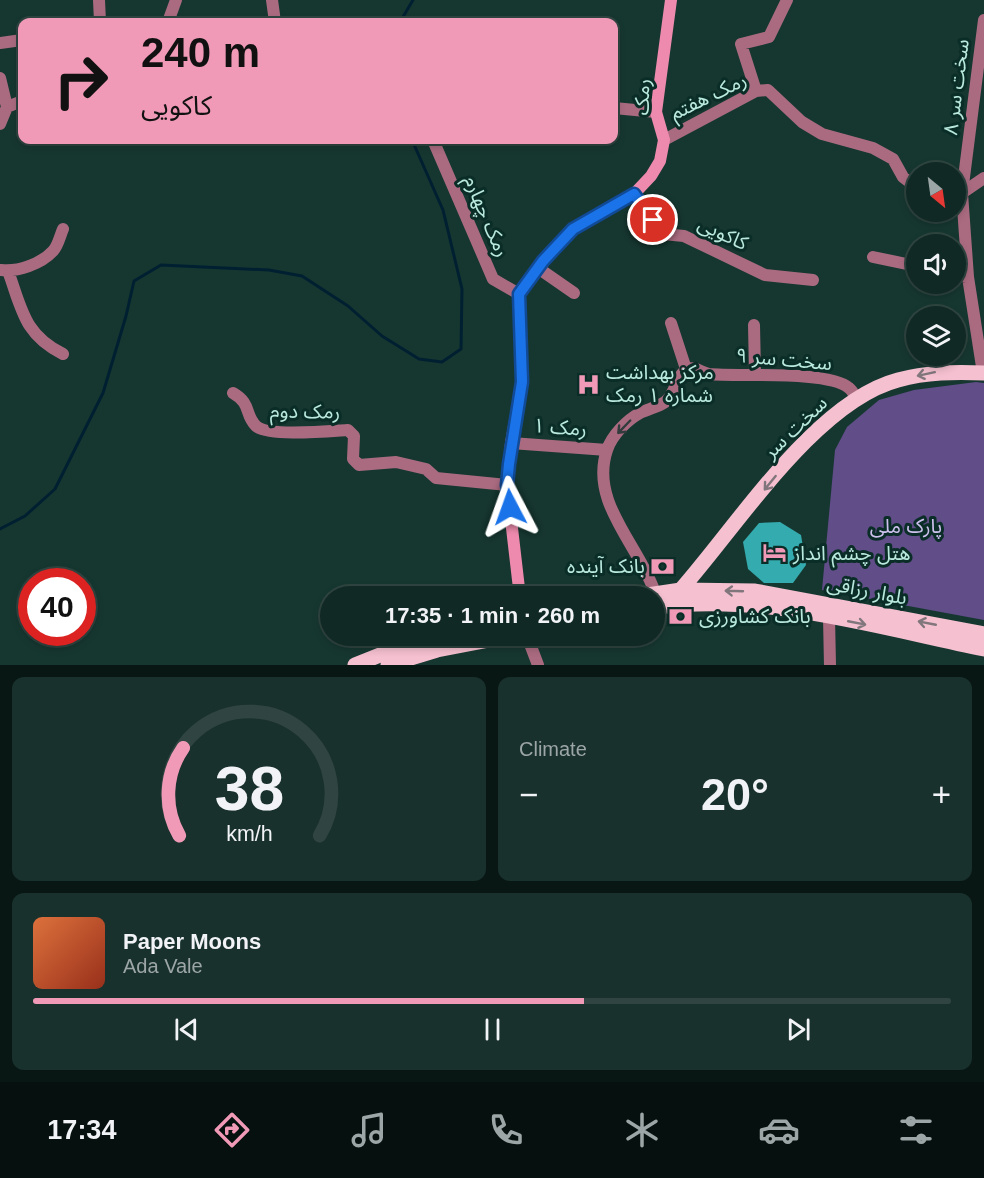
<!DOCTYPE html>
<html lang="en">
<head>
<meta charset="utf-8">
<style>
  :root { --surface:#102924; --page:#19312c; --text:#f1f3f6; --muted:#9ca6a6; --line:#304541; --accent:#f09ab7 }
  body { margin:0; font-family:Arial,"Noto Sans Arabic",sans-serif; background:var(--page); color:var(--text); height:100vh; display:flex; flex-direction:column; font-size:22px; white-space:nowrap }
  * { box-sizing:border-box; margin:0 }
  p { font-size:20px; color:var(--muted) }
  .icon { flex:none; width:33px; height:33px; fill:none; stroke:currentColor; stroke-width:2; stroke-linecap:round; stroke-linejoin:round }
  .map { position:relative; height:665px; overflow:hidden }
  .side { display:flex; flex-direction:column; gap:12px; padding:12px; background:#091714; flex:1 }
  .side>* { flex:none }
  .hud { position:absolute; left:18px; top:18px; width:600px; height:126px; border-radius:12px; box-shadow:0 3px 9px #0003,0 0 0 2px var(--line); background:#f09ab7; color:#111; overflow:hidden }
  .needle { width:39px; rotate:151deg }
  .buttons { position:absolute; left:906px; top:162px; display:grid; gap:12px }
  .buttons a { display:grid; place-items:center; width:60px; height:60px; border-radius:50%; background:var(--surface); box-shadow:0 3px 9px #0003,0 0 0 2px var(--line); font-size:30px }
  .speed { position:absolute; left:18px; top:568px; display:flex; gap:12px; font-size:30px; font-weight:700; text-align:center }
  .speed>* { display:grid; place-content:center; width:78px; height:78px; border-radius:50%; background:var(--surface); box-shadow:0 3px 9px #0003,0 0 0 2px var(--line); line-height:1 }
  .speed .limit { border:9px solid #d22; background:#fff; color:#111 }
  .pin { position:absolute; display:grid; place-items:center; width:51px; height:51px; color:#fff; margin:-26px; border:3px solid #fff; border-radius:50%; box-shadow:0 2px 6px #0007 }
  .me { position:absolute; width:66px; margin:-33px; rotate:356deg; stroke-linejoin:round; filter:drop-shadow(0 0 4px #0008) }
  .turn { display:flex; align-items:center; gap:21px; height:126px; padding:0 24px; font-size:27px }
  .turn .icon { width:78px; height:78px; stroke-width:2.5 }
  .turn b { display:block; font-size:42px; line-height:51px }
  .big { font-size:45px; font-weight:600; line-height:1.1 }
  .side .tile { flex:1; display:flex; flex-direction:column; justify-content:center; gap:9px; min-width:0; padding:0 21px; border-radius:12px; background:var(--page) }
  .side .dial { align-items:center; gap:0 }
  .dial svg { height:156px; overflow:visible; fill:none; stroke:var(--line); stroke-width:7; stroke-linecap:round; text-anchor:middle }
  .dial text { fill:var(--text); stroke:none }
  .song { display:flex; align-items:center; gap:18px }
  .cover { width:72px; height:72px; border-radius:9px; background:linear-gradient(135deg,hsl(20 70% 55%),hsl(10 70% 35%)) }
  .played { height:6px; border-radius:3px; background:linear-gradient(90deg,var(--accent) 60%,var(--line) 60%) }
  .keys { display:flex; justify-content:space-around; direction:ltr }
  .heat { display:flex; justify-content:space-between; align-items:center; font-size:33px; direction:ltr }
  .side .tiles { flex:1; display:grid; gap:12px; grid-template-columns:1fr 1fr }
  .tile:last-child { grid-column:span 2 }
  .trip { position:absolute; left:320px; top:586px; width:345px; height:60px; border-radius:30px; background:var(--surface); box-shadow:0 3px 9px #0003,0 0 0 2px var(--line); font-weight:600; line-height:60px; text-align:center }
  .tabs { display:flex; height:96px; justify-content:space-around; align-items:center; background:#06100e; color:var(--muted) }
  .tabs .icon { width:42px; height:42px }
  .tabs .on { color:var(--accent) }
  .tabs b { font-size:27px; color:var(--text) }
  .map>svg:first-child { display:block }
  .green { fill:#614d88 }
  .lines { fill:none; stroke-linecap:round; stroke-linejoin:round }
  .stream { stroke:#002032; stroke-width:3 }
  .building { fill:#34abae }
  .street { stroke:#aa6b80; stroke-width:12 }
  .secondary { stroke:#ee8aad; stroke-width:12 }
  .primary { stroke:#f5c0d0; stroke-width:15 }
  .oneway { stroke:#80767c }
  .oneway2 { stroke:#323c3d }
  .route-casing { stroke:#114b97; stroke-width:15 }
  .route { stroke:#1a73e8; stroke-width:10 }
  .labels { text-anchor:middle; stroke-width:6; stroke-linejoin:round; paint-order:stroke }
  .street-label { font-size:20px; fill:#baeade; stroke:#0a2d27 }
  .poi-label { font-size:20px; fill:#baeade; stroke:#0a2d27; text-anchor:start }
  .park-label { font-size:20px; fill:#cec1ee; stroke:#0a2d27 }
</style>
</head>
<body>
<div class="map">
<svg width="984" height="665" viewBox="0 0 984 665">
  <rect width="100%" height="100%" fill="#163730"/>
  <path class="green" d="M976,382L984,383V620L822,590L835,450L847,427L879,400L914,390Z"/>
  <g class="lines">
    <path class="stream" d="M400,22L413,0
      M0,529L25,516L55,489L103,393L126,316L134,281L161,265L269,270L302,276L348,306L382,336L419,359L442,362L461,349L462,289L443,210L412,140"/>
  </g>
  <path class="building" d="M780,522L801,535L806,565L793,583H764L748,569L743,542L759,523Z"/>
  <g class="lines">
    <path class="street" d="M99,0L100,22
      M272,0L275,22
      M168,22L176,0
      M0,43L22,40
      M0,78L7,107
      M756,91L741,44L769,37L787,0
      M614,108L656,112
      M0,124L7,107L22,101
      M433,140L493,279L519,294
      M664,140L756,91L768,90L802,122L822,134L873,148L893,159L903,177L916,187
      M962,193L984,178
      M634,194L663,234L684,236L765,275L813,280
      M873,257L916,266
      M538,268L574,293
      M1,270C18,272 41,264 53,251C58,246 60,236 63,229
      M8,271C22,309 24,335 63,354
      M956,275L968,277
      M671,323L686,369
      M754,325L755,373
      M983,373L968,277L962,193L984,20
      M233,393C252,404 244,414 256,426C267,437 331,431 348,430L354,436L353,459L359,465L396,462L426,469L436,478L507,485
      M511,443L607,450
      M655,593C640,546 589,503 607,450C612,435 627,420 640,413C648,409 658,407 665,402C676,394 676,374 688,369C695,366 702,373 709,374C738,377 829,370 849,388C852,390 855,396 857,399
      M829,617L830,665
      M527,636L538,665"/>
    <path class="secondary" d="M520,597L507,485L511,443L522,382L519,294L543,261L573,229L634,194L651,176L660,161L664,140L656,112L671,0"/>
    <path class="primary" d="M634,597L681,590L755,591L984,634
      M684,604L677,598V594C734,531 814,402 898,380C927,372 954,372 984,373
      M654,608C759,591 880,628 984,649
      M355,665L400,647L443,636
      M388,665L437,650L509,636"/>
  </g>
  <defs><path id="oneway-shaft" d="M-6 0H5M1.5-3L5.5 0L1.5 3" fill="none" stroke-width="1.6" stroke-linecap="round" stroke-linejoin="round" transform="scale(1.5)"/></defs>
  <g class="oneway">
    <use href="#oneway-shaft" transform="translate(926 374) rotate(168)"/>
    <use href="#oneway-shaft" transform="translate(770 483) rotate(129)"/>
    <use href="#oneway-shaft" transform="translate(734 591) rotate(-178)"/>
    <use href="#oneway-shaft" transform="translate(857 623) rotate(11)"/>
    <use href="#oneway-shaft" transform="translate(927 623) rotate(-169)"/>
  </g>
  <use class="oneway2" href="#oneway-shaft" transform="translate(624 427) rotate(134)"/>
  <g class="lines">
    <defs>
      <path id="route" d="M510,507L507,485L509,464L522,382L519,294L543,261L573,229L634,194L653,220"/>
    </defs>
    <use href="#route" class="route-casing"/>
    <use href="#route" class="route"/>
  </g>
  <defs>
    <symbol id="hospital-bare" viewBox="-9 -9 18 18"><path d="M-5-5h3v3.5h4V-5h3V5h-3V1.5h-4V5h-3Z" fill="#f09ab7" stroke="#0a2d27" stroke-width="2.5" paint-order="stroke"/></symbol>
    <symbol id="hotel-bare" viewBox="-9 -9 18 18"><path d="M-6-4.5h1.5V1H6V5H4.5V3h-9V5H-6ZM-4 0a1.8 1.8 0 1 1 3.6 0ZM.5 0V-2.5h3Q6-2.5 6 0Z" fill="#f09ab7" stroke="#0a2d27" stroke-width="2.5" paint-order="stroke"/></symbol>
    <symbol id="bank-bare" viewBox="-9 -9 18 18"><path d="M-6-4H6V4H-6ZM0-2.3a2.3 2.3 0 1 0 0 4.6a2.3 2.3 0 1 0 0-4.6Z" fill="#f09ab7" stroke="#0a2d27" stroke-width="2.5" paint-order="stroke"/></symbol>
  </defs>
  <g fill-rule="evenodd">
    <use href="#hospital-bare" x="572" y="368" width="33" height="33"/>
    <use href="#hotel-bare" x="758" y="536" width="33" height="33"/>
    <use href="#bank-bare" x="646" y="550" width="33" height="33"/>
    <use href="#bank-bare" x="664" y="600" width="33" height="33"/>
  </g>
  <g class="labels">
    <g class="street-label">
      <text transform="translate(956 87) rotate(-83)" y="7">سخت سر ۸</text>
      <text transform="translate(708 96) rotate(-26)" y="7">رمک هفتم</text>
      <text transform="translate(642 97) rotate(-88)" y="7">رمک</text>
      <text transform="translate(487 216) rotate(67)" y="7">رمک چهارم</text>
      <text transform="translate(723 233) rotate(25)" y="7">کاکویی</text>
      <text transform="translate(784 359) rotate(5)" y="7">سخت سر ۹</text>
      <text transform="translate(305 411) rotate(1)" y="7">رمک دوم</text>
      <text transform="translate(560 427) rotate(4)" y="7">رمک ۱</text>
      <text transform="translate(795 427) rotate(-44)" y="7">سخت سر</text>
      <text transform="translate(867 590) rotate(11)" y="7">بلوار رزاقی</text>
    </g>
    <g class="poi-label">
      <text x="606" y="379">مرکز بهداشت<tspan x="606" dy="23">شماره ۱ رمک</tspan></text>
      <text x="793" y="560">هتل چشم انداز</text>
      <text x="645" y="573" text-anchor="end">بانک آینده</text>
      <text x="699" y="623">بانک کشاورزی</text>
    </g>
    <g class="park-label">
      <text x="906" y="533">پارک ملی</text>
    </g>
  </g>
</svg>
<div class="buttons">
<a><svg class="needle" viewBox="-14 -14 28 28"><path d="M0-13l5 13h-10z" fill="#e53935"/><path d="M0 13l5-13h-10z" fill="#9ca6a6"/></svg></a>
<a><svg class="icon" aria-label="sound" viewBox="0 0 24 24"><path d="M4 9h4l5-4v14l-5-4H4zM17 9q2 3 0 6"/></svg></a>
<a><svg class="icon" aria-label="layers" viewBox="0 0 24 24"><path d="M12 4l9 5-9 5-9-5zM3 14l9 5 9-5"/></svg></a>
</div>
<div class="speed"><div class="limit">40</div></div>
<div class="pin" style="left:653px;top:220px;background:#d93025"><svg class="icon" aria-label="arrive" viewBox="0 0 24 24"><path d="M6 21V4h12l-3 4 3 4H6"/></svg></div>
<svg class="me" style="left:510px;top:507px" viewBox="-20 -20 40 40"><path d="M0-17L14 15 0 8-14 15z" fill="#1a73e8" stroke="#fff" stroke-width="4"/></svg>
<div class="trip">17:35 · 1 min · 260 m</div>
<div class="hud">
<div class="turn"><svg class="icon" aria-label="right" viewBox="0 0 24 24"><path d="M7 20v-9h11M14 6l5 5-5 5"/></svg><div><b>240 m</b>کاکویی</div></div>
</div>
</div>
<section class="side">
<div class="tiles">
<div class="tile dial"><svg viewBox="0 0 100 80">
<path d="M14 69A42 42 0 1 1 86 69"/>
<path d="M14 69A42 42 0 0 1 16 24" stroke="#f09ab7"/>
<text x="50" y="56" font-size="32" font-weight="700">38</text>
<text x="50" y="72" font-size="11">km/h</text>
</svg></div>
<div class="tile"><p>Climate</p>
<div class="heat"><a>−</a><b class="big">20°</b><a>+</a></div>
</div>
<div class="tile">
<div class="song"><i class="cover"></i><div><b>Paper Moons</b><p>Ada Vale</p></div></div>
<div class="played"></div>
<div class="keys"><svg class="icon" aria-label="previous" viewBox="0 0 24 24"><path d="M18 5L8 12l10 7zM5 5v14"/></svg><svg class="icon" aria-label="pause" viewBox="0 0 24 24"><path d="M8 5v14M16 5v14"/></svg><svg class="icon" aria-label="next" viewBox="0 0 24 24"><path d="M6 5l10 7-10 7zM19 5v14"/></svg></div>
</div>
</div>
</section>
<nav class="tabs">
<b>17:34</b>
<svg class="icon on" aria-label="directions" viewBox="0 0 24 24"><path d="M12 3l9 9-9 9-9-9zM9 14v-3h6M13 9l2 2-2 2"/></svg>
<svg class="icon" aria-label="music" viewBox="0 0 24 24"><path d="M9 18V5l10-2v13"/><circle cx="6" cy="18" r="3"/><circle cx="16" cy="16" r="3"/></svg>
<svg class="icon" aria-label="phone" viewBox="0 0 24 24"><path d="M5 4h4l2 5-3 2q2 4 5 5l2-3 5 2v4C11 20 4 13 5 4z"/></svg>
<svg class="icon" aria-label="climate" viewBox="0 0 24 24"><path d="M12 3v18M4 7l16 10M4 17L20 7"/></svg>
<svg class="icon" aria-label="car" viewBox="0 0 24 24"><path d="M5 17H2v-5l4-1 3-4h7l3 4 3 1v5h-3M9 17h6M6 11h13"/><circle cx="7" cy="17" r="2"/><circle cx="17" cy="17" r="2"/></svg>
<svg class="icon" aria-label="filters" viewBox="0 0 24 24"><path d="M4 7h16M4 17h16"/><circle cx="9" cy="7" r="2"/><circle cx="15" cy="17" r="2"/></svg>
</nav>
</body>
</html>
